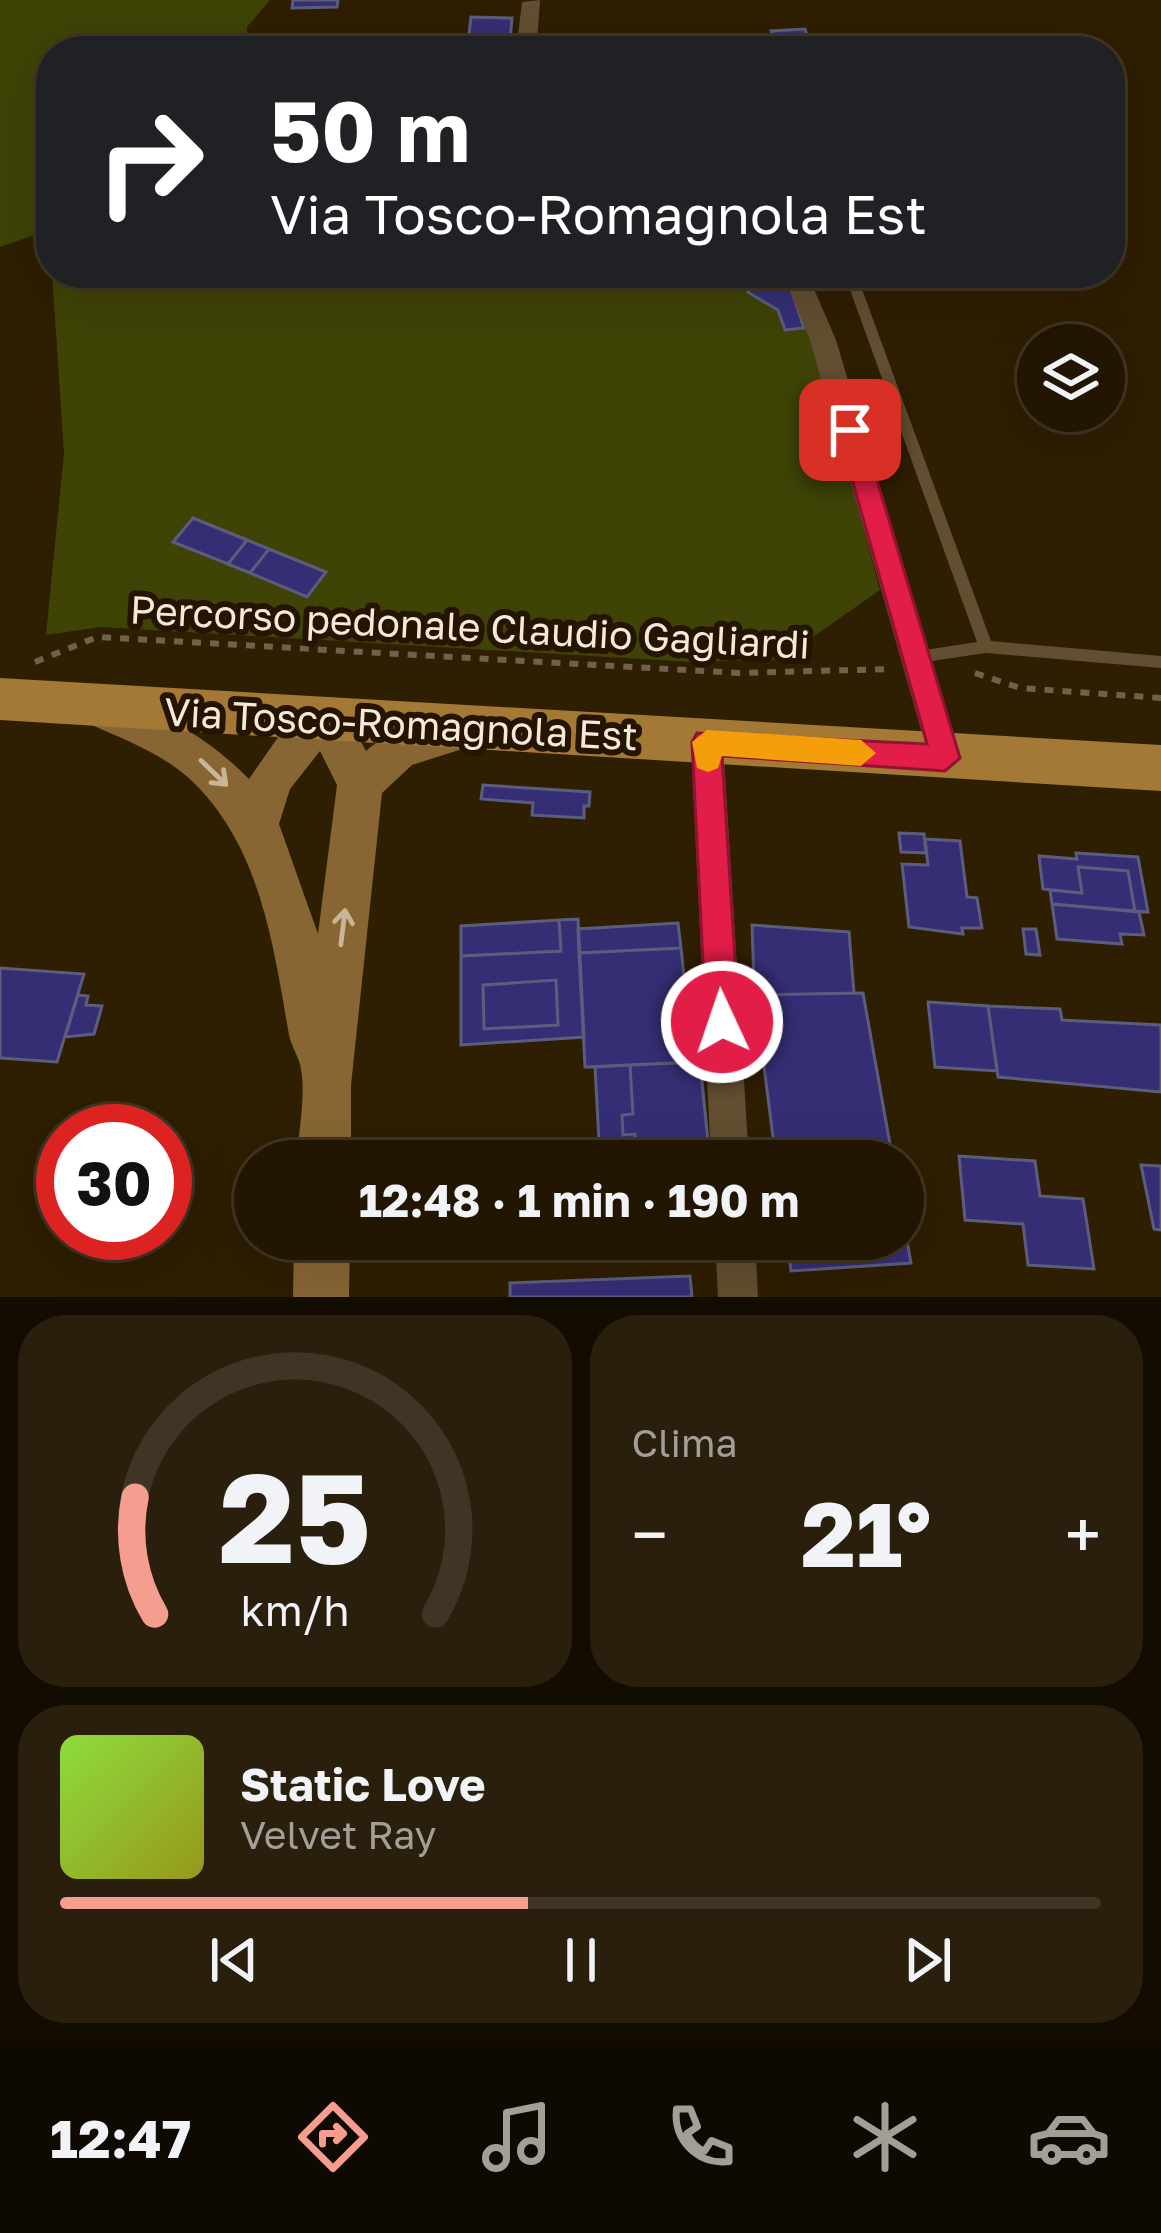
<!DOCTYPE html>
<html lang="it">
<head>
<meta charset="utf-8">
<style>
  :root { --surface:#221602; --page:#2a1f0c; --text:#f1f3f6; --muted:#a29f99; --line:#3f3524; --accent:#f59d8e }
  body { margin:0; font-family:"Golos Text",sans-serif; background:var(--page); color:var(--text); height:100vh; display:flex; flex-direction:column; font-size:45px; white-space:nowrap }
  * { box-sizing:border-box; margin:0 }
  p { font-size:39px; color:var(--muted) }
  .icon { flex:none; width:66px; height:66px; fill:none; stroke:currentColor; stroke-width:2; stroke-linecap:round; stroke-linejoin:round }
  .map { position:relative; height:1297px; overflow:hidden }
  .sheet { display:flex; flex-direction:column; gap:18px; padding:18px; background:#130c01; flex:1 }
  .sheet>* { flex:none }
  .hud { position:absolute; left:36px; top:36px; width:1089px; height:252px; border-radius:48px; box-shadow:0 12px 48px #0002,0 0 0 3px var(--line); background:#202124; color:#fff; overflow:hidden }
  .buttons { position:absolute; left:1017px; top:324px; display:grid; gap:24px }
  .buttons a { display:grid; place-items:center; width:108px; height:108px; border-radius:50%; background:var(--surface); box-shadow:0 12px 48px #0002,0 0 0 3px var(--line); font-size:60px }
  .speed { position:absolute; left:36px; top:1104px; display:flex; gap:24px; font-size:60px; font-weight:700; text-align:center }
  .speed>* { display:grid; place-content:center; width:156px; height:156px; border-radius:50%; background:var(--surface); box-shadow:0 12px 48px #0002,0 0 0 3px var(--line); line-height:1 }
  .speed .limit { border:18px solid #d22; background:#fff; color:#111 }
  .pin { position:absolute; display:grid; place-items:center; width:102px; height:102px; color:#fff; margin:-51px; border-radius:24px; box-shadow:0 6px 18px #0006 }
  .me { position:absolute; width:132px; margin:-66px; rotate:357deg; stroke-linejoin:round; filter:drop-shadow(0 0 9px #0008) }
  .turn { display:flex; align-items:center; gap:42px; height:252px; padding:0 36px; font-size:54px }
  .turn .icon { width:156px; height:156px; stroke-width:2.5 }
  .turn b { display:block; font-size:84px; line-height:102px }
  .big { font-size:90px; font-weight:700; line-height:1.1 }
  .sheet .widget { flex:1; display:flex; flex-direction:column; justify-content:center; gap:18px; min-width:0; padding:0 42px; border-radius:48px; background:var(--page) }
  .sheet .dial { align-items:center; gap:0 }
  .dial svg { height:312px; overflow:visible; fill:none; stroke:var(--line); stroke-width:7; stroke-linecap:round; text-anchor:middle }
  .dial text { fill:var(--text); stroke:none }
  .song { display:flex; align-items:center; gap:36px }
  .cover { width:144px; height:144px; border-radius:18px; background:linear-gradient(135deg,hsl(90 70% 55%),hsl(60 70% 35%)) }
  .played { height:12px; border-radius:6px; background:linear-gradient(90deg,var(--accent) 45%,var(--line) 45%) }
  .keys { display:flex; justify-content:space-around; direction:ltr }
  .heat { display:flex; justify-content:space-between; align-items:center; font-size:66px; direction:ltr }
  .sheet .tiles { flex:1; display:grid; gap:18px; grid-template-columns:1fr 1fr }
  .widget:last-child { grid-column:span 2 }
  .trip { position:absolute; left:234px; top:1140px; width:690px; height:120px; border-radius:60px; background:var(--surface); box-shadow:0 12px 48px #0002,0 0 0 3px var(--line); font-weight:700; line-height:120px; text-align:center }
  .dock { display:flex; height:192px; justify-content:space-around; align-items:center; background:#0e0901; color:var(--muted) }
  .dock .icon { width:84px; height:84px }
  .dock .current { color:var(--accent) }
  .dock b { font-size:54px; color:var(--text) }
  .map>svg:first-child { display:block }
  .green { fill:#3f4306 }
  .building { fill:#352e75; stroke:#5c5d7c; stroke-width:3; fill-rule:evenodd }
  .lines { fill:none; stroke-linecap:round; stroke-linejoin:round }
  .path { stroke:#70624a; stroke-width:6; stroke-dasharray:9 9; stroke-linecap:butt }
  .service { fill:#624e30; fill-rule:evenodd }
  .minor { fill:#624e30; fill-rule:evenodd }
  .secondary { fill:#876634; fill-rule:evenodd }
  .primary { fill:#a37935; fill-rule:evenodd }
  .oneway { stroke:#c9b598 }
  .route { fill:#e11d48; stroke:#92132f; stroke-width:3 }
  .slow { fill:#f59e0b }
  .labels { text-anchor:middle; stroke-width:12; stroke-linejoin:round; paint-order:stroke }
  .street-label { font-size:39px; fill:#f5eada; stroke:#241400 }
</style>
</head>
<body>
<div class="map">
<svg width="1161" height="1297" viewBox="0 0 1161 1297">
  <rect width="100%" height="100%" fill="#2e1e02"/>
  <path class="green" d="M0,0H270L247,27L248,51H51V258L48,230L0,247Z
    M52,273H787L807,318L880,590L780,660L692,662L101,627L46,635L64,453Z"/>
  <path class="building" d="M293,0H338L337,7L292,8Z
    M471,17L512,18L509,50H467Z
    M805,29L808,39H774L771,31Z
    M774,39H808L812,49L777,50Z
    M736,273L779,276L791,288L804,328L785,330L778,310L749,293Z
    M193,518L247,540L228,564L173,542Z
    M247,540L269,549L250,573L228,564Z
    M269,549L326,572L307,597L250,573Z
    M483,785L590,792L589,806H584V818L532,815L533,803L481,799Z
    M899,833L924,834L926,853L901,852Z
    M925,839L960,841L967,897L977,898L982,928H962L963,934L909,927L902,864L928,865Z
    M1076,853L1138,857L1148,912L1135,911L1128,871L1078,867L1082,893L1043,889L1039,856L1077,859Z
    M1078,867L1128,871L1135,911L1052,904L1050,890L1082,893Z
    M1052,904L1139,912L1144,935L1120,934L1122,944L1057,939Z
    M578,919L584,1037L461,1045V956L561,951L559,920ZM556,980L558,1025L484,1029L483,985Z
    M559,920L561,951L461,956V926Z
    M678,923L681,948L579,953L578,929Z
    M752,925L849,932L854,993L763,995L761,983L754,984Z
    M1023,929H1036L1040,955L1026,954Z
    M681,948L693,1062L585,1067L579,953Z
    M0,968L84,974L57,1062L0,1058Z
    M556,980L558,1025L484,1029L483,985Z
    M863,993L893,1161H776L755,995Z
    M78,995L88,996L86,1005L102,1006L94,1034L65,1037Z
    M928,1002L988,1006L997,1071L935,1067Z
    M988,1006L1060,1009L1062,1020L1161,1025V1092L998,1077Z
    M700,1062L710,1161H637L635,1134L623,1135L622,1115L633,1114L630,1065Z
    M630,1065L633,1114L622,1115L623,1135L635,1134L637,1161H600L595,1067Z
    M959,1156L1035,1161L1040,1196L1083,1199L1094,1269L1028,1265L1023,1224L965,1220Z
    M1141,1165L1161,1166V1230L1154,1229Z
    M903,1218L911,1263L791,1271L787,1239H903Z
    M690,1276L692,1297H510V1283Z"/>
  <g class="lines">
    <path class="path" d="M35,662L97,637L739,673L891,669
      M975,673L1020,688L1161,698"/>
    <path class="service" d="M844,273H856L991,641L1161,656V668L986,653L918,663L913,661L910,657L913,653L918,651L977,642Z"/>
    <path class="minor" d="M540,0L537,44L542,51H522L517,44L522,2Z
      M783,273H807L836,340L961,758L956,768L945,772L934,768L929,758L810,340Z
      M707,728L718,732L723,742L749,1161H711L691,742L696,732Z
      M715,1239H755L758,1297H718Z"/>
    <path class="secondary" d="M102,691C160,712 206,735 249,779L285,727L327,701L342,707L366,751C390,729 446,705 478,716L484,730L478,744L412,765L382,793L351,1085V1161H297C298,1133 306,1096 301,1069C300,1059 291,1046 289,1035C273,944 261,848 192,781C162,753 123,739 87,723L80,710L87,697ZM320,751L337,785L318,934L279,824L290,789Z
      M294,1239H350L349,1297H293Z"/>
    <path class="primary" d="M0,678L1161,745V791L0,720Z"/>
  </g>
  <defs><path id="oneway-shaft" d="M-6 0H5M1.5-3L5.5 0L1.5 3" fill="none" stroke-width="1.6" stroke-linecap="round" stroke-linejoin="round" transform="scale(3)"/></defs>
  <g class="oneway">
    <use href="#oneway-shaft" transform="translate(214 773) rotate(44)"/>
    <use href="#oneway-shaft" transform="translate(343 927) rotate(-83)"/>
  </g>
  <path class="route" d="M850,421L862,430L960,758L945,771L722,756L739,1022L734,1033L722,1038L711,1033L706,1022L692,742L697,733L927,744L838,430Z"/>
  <path class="slow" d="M707,730L861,740L876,753L861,766L722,756L718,768L708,772L697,768L692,742Z"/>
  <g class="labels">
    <g class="street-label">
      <text transform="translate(470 627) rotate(3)" y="14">Percorso pedonale Claudio Gagliardi</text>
      <text transform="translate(401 724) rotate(3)" y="14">Via Tosco-Romagnola Est</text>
    </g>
  </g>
</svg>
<div class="buttons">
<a><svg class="icon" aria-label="layers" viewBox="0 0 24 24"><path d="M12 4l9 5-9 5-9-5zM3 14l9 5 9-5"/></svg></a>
</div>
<div class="speed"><div class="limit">30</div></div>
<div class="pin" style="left:850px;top:430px;background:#d93025"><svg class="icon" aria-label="arrive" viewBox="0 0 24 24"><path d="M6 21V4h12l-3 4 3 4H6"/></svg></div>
<svg class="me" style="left:722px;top:1022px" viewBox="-20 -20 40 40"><circle r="17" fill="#e11d48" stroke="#fff" stroke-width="3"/><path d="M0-11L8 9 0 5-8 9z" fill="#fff"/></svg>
<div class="trip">12:48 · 1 min · 190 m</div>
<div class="hud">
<div class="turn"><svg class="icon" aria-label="right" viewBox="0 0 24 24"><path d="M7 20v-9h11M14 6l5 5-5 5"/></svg><div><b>50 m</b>Via Tosco-Romagnola Est</div></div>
</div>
</div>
<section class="sheet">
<div class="tiles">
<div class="widget dial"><svg viewBox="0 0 100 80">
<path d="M14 69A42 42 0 1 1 86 69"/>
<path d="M14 69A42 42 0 0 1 9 39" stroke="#f59d8e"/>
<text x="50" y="56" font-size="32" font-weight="700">25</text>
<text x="50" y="72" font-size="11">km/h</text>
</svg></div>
<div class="widget"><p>Clima</p>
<div class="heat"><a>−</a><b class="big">21°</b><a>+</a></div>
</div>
<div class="widget">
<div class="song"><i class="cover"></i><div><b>Static Love</b><p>Velvet Ray</p></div></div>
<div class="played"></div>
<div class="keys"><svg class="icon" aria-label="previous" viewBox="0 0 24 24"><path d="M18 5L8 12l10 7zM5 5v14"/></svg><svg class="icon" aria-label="pause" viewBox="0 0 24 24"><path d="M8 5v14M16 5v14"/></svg><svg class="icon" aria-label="next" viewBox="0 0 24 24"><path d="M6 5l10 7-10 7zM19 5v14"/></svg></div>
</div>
</div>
</section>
<nav class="dock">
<b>12:47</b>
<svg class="icon current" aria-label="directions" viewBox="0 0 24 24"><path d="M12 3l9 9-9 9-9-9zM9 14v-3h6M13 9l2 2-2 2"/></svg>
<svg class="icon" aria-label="music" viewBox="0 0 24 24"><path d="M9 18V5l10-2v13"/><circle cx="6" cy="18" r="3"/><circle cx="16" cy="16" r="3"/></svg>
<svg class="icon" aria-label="phone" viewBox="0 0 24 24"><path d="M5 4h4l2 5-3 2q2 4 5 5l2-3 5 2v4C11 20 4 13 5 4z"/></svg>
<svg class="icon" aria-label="climate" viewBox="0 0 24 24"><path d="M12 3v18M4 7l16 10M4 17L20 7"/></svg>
<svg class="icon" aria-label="car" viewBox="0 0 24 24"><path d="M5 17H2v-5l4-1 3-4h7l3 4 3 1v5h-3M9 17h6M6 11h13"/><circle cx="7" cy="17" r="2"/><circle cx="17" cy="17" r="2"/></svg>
</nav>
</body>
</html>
